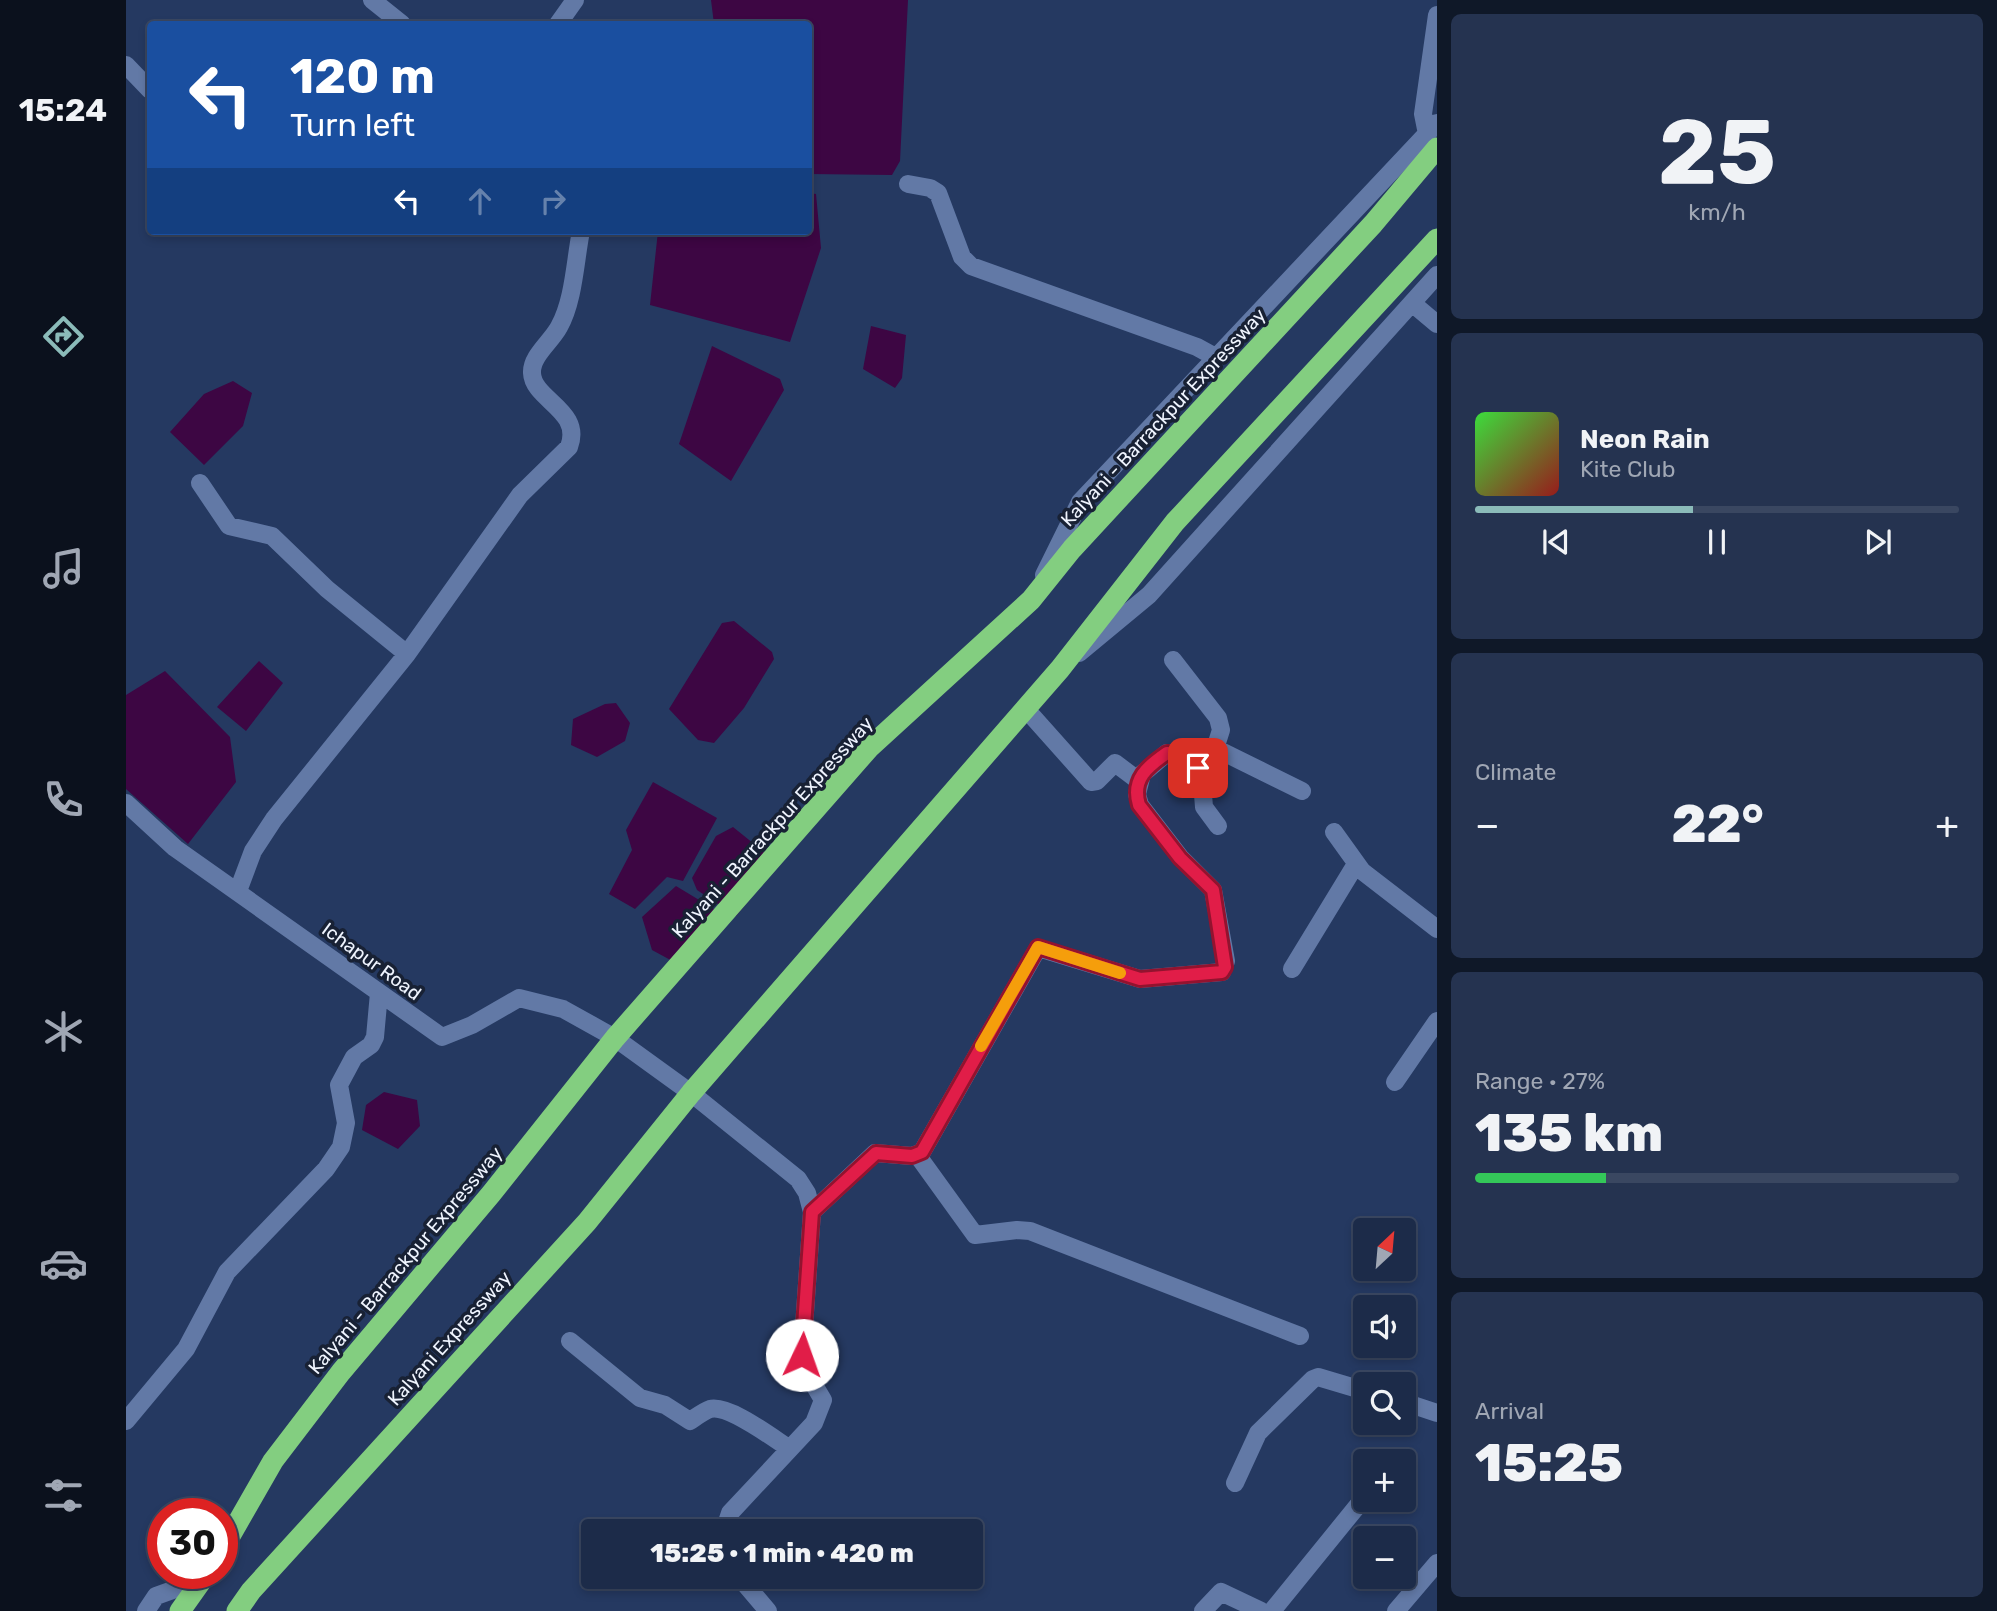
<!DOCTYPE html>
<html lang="en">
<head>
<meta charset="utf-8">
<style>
  :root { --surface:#1c2b49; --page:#253350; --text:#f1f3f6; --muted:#a0a7b4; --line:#3a4761; --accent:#8bbbb9 }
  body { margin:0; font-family:Rubik,sans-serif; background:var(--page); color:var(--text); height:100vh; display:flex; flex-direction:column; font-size:26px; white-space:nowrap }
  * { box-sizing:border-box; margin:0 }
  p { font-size:23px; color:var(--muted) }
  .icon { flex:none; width:38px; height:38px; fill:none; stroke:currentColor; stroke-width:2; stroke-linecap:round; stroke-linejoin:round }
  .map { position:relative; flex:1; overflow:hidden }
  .panel { display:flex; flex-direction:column; gap:14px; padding:14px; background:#0f1828; width:560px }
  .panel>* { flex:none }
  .hud { position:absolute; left:21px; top:21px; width:665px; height:214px; border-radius:7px; box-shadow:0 4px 10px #0003,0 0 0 2px var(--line); background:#1a4fa0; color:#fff; overflow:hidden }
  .needle { width:46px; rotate:26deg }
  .fabs { position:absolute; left:1227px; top:1218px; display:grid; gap:14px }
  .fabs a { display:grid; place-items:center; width:63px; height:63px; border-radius:7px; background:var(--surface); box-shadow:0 4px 10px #0003,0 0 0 2px var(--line); font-size:35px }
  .speed { position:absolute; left:21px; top:1498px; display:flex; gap:14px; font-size:35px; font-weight:700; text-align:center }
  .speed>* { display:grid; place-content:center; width:91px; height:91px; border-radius:50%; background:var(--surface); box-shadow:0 4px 10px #0003,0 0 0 2px var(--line); line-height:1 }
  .speed .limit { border:10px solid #d22; background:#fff; color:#111 }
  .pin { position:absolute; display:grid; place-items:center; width:60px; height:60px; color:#fff; margin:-30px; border-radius:14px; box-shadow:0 4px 10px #0006 }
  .me { position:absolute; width:77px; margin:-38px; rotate:3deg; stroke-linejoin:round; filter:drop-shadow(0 0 5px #0008) }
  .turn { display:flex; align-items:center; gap:24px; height:147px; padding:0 28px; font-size:32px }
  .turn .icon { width:91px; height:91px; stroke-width:2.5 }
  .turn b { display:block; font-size:49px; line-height:60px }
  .lanes { display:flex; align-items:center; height:66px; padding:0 28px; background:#0003; justify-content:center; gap:35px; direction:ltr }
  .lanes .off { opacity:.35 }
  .big { font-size:52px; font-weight:800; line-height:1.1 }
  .panel .card { flex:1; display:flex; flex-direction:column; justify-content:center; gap:10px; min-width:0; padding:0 24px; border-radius:10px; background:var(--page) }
  .panel .dial { align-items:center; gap:0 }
  .dial b { font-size:91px; line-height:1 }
  .song { display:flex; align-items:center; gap:21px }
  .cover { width:84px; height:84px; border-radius:10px; background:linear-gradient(135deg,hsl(120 70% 55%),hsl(0 70% 35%)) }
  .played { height:7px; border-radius:4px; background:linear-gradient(90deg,var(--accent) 45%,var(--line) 45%) }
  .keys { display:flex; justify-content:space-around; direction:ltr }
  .heat { display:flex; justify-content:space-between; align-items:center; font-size:38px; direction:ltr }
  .charge { height:10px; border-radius:5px; background:linear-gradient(90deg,#34c759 27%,var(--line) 0) }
  .trip { position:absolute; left:455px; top:1519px; width:402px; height:70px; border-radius:7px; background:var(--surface); box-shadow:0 4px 10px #0003,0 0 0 2px var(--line); font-weight:800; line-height:70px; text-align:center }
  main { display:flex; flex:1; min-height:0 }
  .menu { display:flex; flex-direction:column; width:126px; justify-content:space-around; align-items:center; background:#0b111d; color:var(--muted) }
  .menu .icon { width:49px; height:49px }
  .menu .current { color:var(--accent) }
  .menu b { font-size:32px; color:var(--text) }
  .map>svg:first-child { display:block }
  .water { fill:#3d0643 }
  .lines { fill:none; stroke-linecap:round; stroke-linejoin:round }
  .minor { stroke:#6279a6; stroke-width:18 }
  .highway { stroke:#83ce80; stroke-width:21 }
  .route-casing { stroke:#92132f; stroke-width:18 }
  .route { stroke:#e11d48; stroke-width:12 }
  .slow { stroke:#f59e0b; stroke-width:12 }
  .labels { text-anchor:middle; stroke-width:7; stroke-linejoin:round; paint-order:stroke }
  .street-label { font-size:19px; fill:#eff4fe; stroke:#182134 }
</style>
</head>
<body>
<main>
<nav class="menu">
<b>15:24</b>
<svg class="icon current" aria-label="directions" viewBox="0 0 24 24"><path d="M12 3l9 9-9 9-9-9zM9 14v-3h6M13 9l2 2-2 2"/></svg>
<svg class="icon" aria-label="music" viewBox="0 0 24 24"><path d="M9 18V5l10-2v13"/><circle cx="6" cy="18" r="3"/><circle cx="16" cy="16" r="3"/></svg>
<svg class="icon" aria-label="phone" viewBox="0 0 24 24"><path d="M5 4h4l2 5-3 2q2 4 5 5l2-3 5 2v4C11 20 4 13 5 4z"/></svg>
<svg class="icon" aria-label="climate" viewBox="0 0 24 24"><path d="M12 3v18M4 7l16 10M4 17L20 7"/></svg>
<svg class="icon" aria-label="car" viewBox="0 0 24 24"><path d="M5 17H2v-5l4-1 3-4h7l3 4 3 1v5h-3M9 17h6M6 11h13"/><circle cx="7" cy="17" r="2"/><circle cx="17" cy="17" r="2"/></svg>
<svg class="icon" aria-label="filters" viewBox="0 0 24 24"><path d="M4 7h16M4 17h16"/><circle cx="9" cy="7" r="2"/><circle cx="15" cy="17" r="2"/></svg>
</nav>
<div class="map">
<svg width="1311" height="1611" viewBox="0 0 1311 1611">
  <rect width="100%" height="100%" fill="#253961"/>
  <path class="water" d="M585,0H782L774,161L766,175L683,174L682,24H588Z
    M683,193L690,194L695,248L664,342L524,305L532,231H682Z
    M745,326L780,335L776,378L769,388L737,369Z
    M586,346L654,379L658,390L605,481L553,444Z
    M107,381L126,393L117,426L78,465L44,432L78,394Z
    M608,621L646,652L648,659L618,708L588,743L572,740L543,709L596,623Z
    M133,661L157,683L120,731L91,707Z
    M39,671L104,737L110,782L62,844L0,789V695Z
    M490,703L504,723L499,741L471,757L445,745L447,719L479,704Z
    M527,782L591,818L557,881L541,877L509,909L483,894L506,850L500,830Z
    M607,827L643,856L651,867L610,916L571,890L566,878L590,836Z
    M550,886L588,909L550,963L526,950L516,917Z
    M258,1092L291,1100L294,1126L272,1149L236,1130L240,1105Z"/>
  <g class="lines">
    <path class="minor" d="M246,0L276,24
      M432,24L449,0
      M0,65L24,90
      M1301,134L1297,114L1311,15
      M782,184L804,188L812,193L836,257L845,266L1071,347L1091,358
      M1286,303L1311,324
      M74,483L103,526L146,536L201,589L281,654
      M918,575L954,502L1311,123
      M953,653L1023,595L1311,275
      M1047,660L1092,718L1095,730L1089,749
      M899,708L965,782L971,781L989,763L1013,781
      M1072,768L1085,751L1093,750L1176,791
      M0,803L49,848L316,1037L346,1025L393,998L437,1009L489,1038L565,1093L672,1179L681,1193L686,1212L676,1355L678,1368L697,1400L688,1423L604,1513L598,1531
      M1208,832L1236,871L1311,929
      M112,891L127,851L148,819L281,654L394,495L443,447C457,410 407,400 406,373C405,356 425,342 433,327C448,300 449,261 455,231
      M1166,969L1230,864
      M1269,1082L1311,1021
      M792,1156L849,1235L891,1230L904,1231L1174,1336
      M686,1212L749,1153L786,1156L796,1152L912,948L1014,979L1096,972L1100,961L1087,890L1054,857L1014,805L1011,794L1016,774L1041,753L1054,755L1075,769L1078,807L1092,826
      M444,1341L514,1398L539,1405L564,1421C570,1417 578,1411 584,1409C603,1404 648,1439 664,1449
      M1278,1402L1311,1413
      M0,1421L60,1349L101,1272L200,1169L215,1147L220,1123L213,1085L228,1057L245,1045L249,1037L253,993
      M1109,1483L1132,1433L1187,1379L1192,1377L1239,1391
      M613,1577L642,1611
      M20,1611L30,1596L77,1579
      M1077,1611L1095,1592L1135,1611
      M1146,1611L1233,1504
      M1270,1611L1311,1563"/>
    <path class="highway" d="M96,1550L147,1461L215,1372L365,1194L489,1038L743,748L905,600L946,549L1247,224L1311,148
      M54,1611L81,1573
      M111,1611L125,1591L461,1222L565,1093L934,669L1049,522L1311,239"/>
  </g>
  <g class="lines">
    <defs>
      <path id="route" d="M676,1355L686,1212L750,1153L786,1156L796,1152L912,947L1014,979L1096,972L1099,967L1087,890L1054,858L1013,805C1005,779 1022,766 1041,753L1054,755L1072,768"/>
    </defs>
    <use href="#route" class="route-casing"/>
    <use href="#route" class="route"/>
    <path class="slow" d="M855,1046L912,947L994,973"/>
  </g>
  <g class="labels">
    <g class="street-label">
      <text transform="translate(1037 417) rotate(-47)" y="7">Kalyani - Barrackpur Expressway</text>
      <text transform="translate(646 827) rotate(-48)" y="7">Kalyani - Barrackpur Expressway</text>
      <text transform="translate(246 961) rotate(36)" y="7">Ichapur Road</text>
      <text transform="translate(279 1260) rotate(-50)" y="7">Kalyani - Barrackpur Expressway</text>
      <text transform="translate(323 1338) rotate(-48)" y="7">Kalyani Expressway</text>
    </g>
  </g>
</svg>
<div class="fabs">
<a><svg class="needle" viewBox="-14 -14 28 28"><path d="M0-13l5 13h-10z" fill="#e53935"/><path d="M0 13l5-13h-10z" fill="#a0a7b4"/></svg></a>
<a><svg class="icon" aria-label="sound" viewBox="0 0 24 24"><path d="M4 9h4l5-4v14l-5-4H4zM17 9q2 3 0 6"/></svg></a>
<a><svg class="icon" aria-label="search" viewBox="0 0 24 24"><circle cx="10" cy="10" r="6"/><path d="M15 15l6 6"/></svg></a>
<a>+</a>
<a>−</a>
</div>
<div class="speed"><div class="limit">30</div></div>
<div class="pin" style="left:1072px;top:768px;background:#d93025"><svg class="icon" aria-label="arrive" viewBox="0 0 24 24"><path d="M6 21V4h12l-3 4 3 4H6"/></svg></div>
<svg class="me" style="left:676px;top:1355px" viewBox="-20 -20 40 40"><circle r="19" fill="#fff"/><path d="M0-13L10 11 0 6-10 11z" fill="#e11d48"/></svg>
<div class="trip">15:25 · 1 min · 420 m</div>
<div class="hud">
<div class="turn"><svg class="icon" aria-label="left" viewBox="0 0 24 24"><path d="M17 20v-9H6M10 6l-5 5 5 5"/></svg><div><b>120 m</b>Turn left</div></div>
<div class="lanes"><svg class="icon" aria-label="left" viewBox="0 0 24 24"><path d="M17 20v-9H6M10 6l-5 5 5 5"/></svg><svg class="icon off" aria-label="ahead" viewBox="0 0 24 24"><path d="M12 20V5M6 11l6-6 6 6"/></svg><svg class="icon off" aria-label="right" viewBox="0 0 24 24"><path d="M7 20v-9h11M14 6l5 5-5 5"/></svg></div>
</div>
</div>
<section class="panel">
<div class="card dial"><b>25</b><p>km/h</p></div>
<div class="card">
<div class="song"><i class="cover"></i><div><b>Neon Rain</b><p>Kite Club</p></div></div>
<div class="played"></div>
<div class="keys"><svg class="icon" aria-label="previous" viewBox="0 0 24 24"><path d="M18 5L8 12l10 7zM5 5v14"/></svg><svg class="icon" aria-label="pause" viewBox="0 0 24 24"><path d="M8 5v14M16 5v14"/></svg><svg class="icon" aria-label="next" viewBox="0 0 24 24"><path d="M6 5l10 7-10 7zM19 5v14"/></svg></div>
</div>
<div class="card"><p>Climate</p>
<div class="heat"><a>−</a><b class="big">22°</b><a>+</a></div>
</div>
<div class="card"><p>Range · 27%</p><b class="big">135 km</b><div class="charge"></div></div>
<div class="card"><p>Arrival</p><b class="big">15:25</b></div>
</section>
</main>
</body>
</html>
